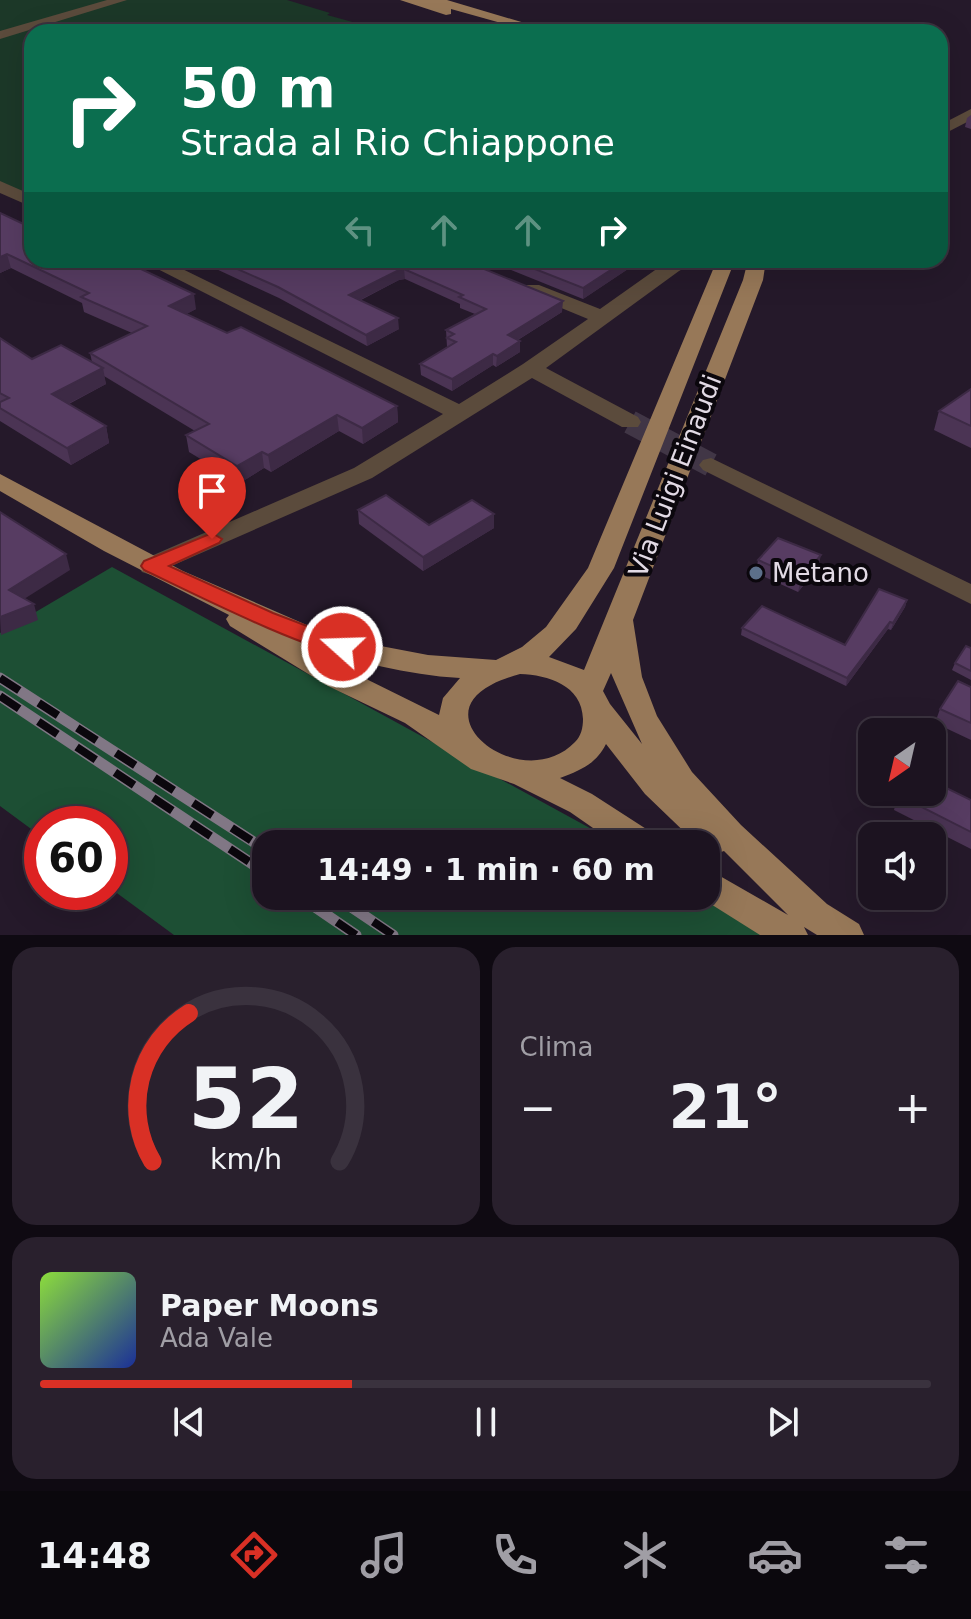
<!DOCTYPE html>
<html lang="it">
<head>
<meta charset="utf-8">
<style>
  :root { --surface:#1c1320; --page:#29202d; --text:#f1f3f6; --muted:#a09ea5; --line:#3a323e; --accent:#d93025 }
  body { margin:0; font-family:"DejaVu Sans",sans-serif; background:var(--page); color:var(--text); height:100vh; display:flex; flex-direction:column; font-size:30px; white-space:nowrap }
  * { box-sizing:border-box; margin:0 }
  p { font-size:26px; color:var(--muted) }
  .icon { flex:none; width:44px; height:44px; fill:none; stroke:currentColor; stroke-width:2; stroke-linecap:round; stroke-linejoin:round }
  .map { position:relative; height:935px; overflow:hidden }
  .details { display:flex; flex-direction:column; gap:12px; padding:12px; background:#0f0a12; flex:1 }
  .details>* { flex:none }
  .guide { position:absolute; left:24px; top:24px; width:924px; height:244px; border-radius:24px; box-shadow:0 8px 32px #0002,0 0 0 2px var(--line); background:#0b6e4f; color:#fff; overflow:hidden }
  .needle { width:52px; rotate:214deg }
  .tools { position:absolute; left:858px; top:718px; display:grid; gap:16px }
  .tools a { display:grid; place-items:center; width:88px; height:88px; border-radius:16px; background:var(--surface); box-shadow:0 8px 32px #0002,0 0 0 2px var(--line); font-size:40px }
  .speed { position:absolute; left:24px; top:806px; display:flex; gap:16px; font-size:40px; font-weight:700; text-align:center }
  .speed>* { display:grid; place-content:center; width:104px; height:104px; border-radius:50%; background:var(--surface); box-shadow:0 8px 32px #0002,0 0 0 2px var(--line); line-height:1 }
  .speed .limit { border:12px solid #d22; background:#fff; color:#111 }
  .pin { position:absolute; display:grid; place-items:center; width:68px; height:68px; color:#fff; margin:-82px -34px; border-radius:50% 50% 50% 0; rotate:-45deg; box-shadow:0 0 8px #0007 }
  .pin .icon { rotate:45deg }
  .me { position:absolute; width:88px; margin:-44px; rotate:290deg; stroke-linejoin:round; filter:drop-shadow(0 0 6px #0008) }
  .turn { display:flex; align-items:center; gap:28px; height:168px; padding:0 24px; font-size:36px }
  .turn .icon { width:104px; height:104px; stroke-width:2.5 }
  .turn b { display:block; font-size:56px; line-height:68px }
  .lanes { display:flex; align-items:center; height:76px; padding:0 24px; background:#0003; justify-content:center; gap:40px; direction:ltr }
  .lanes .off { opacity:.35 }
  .big { font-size:60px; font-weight:700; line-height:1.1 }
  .details .widget { flex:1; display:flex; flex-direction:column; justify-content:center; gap:12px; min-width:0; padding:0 28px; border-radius:24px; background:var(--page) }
  .details .dial { align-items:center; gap:0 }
  .dial svg { height:208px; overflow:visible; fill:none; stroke:var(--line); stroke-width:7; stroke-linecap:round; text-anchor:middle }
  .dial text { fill:var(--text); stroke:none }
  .song { display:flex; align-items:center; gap:24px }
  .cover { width:96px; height:96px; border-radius:12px; background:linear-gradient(135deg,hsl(90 70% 55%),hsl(230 70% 35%)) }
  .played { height:8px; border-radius:4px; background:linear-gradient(90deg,var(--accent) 35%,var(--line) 35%) }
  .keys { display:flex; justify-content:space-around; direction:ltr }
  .heat { display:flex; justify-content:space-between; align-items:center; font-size:44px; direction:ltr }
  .details .tiles { flex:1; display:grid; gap:12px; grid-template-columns:1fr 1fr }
  .widget:last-child { grid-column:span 2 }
  .trip { position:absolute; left:252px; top:830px; width:468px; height:80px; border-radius:24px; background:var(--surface); box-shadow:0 8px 32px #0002,0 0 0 2px var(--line); font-weight:700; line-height:80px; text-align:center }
  .tab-bar { display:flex; height:128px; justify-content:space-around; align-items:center; background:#0b080d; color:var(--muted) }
  .tab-bar .icon { width:56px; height:56px }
  .tab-bar .on { color:var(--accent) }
  .tab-bar b { font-size:36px; color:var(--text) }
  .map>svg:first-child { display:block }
  .green { fill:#1c3828 }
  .forest { fill:#1d4f34 }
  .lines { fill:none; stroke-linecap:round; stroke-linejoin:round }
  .minor-tunnel { stroke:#413646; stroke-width:24; stroke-dasharray:24 12; stroke-linecap:butt }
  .minor { fill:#5b4b3c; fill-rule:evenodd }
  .major { fill:#977858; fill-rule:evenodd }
  .rail-casing { stroke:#817785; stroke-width:11 }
  .rail { stroke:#0b070d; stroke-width:8; stroke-dasharray:23; stroke-linecap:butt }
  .wall { fill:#4b3454 }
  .shaded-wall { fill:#3d2a45 }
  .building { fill:#573c62; stroke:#3d2a45; stroke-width:2 }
  .route { fill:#d93025; stroke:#8d1f18; stroke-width:2 }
  .service-dot { fill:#5c6f8a; stroke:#0b070d; stroke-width:3 }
  .labels { text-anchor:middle; stroke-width:8; stroke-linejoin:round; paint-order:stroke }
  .street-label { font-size:26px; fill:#e2dae5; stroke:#0b070d }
  .poi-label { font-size:26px; fill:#e2dae5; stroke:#0b070d; text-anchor:start }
</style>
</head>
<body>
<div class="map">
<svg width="971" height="935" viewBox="0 0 971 935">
  <rect width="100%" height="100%" fill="#25192a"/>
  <path class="green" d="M0,0H287L330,13L327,15L389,32H32V196L0,188Z"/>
  <path class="forest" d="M112,567L619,844H266V896H706L785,935H174L110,888V824H42V837L0,806V633Z"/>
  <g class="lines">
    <path class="minor-tunnel" d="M630,422L711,465"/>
    <path class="minor" d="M107,0H127L0,39V31Z
      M971,109V120L940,136V125Z
      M0,181L32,195V207L0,193Z
      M140,260H164L459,404L523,364L588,319L525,293L522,289L525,285H539L600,309L665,263L699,260L679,271L546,368L638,417L641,422L638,427H622L532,378L372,478L151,575L142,572L138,566L142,560L354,468L443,414Z
      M711,458L971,584V604L703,470L699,465L703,460Z"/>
    <path class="major" d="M400,0H447L555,32H533L451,9V14L446,15Z
      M717,260H735L614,568L576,629L549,657L584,670L743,280L748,260H766L763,280L633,620L642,677L657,716L692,772L741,825L827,904L859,924L864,935H817L804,927L808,935H760L698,896H706V868L788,915L724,851L715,854L706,851V844H697L645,794L606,744C596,764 581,770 560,778L592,794L654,834L659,844H616L570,812L514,784L471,769L405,723L328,686L230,626L226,619L229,615L104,551L0,491V474L183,571L309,626L365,643L428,655L496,660L522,647L546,627L588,568ZM305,645C356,661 406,675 460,678L443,698L439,715L348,670ZM611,673L642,744L610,704L603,691ZM520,674C548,675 582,685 583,719C583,728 581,736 575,742C524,795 423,720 491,685C500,680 510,677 520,674Z"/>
    <defs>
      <path id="rail" d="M0,678L266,850
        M0,696L266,873
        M299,896L356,935
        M335,896L393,935"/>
    </defs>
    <use href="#rail" class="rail-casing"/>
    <use href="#rail" class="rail"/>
  </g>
  <path class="wall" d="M971,115V129L965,127L967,118Z
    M0,213L196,309L186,314L227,333L397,406L398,422L363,444L339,431L271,472L264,468L240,483L189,452L186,435L195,431L104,376L106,384L69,404L106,426L109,443L71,465L0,421V338L32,359L92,362L90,353L132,333L84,312L82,303L11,268L0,273Z
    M212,260H462L562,312L518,340L520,352L496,367L493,365L452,391L421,375L420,364L447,347L446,330L475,314L460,308V304L405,279L399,280L361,300L399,329L367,346L279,298L214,268Z
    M486,260H635L631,262V267L583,299Z
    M971,389V448L934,430L939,411Z
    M358,510L429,525L494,514V528L423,571L359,524Z
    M758,560L818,568L798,592L756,573Z
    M907,600L905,607L891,630L888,629L846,686L741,635L742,628L845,645Z
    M971,648V680L952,670L955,663Z
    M971,687V740L935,723L940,709Z
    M898,795L971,800V849L894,810Z"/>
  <path class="shaded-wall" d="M7,254L11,268L0,273V257Z
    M626,260H635L631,262V267L583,299V288Z
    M404,269L405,279L399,280L350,305L349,295L399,270Z
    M194,294L196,309L172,322L169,306Z
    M563,301L562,312L508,346V335Z
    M398,318L399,329L367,346L366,335Z
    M520,341V352L496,367L497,356Z
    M493,354V365L452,391V379Z
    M103,368L106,384L56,410L52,394Z
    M397,406L398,422L363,444L362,428Z
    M337,415L339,431L271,472L268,455Z
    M106,426L109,443L71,465L67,448Z
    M262,452L264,468L240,483L237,466Z
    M494,514V528L423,571V557Z
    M66,554L70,570L13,606L9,590Z
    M821,555L818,568L798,592L801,579Z
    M907,600L905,607L891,630L893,623Z
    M34,604L38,620L1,635L0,617Z
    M890,622L888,629L846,686L847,678Z"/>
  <path class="building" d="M0,213L32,228V260H122L194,294L169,306L227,333L241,327L397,406L362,428L337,415L268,455L262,452L237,466L186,435L209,424L90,353L147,326L81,297L89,293L7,254L0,257Z
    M217,260H462L563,301L508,335L520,341L497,356L493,354L452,379L420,364L456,342L447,338L454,334L446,330L486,309L459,297L463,295L404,269L399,270L349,295L398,318L366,335L278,287Z
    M512,260H626L583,288Z
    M0,338L32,359L61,345L103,368L52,394L106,426L67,448L0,408V402L9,398L0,393Z
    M971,389V426L939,411Z
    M386,495L429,525L472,500L494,514L423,557L358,510Z
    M0,512L66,554L9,590L34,604L0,617Z
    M778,538L821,555L801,579L758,560Z
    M879,589L907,600L893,623L890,622L847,678L742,628L762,606L845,645Z
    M966,646L971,648V671L955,663Z
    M958,681L971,687V723L940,709Z
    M932,781L971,800V832L898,795L900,792H932Z"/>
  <path class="route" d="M212,533L222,539L219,543L169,566L273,613L349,642L352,647L349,653C324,660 176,585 144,570L141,566L144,561Z"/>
  <circle class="service-dot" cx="756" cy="573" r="8"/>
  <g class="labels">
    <g class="street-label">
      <text transform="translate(675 476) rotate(-69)" y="9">Via Luigi Einaudi</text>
    </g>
    <g class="poi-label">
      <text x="772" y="582">Metano</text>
    </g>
  </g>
</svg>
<div class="tools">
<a><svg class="needle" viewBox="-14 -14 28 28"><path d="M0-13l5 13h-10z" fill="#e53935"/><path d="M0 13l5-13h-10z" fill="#a09ea5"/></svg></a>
<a><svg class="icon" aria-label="sound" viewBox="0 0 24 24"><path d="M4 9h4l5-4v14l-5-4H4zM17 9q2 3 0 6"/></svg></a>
</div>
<div class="speed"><div class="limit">60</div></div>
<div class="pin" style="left:212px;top:539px;background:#d93025"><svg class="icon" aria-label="arrive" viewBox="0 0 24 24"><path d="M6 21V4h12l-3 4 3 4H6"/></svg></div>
<svg class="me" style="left:342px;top:647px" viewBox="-20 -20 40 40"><circle r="17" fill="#d93025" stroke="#fff" stroke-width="3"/><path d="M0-11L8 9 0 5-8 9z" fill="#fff"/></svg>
<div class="trip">14:49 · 1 min · 60 m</div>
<div class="guide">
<div class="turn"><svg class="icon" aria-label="right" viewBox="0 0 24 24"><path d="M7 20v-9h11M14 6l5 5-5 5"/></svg><div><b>50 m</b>Strada al Rio Chiappone</div></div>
<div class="lanes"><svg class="icon off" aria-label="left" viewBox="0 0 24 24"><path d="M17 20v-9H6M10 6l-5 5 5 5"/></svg><svg class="icon off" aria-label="ahead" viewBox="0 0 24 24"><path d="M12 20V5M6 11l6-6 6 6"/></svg><svg class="icon off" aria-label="ahead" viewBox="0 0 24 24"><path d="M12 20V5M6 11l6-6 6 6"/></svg><svg class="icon" aria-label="right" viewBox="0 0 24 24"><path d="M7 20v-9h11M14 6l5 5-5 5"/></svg></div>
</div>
</div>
<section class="details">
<div class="tiles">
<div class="widget dial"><svg viewBox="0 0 100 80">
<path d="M14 69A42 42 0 1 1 86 69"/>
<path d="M14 69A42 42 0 0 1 28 12" stroke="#d93025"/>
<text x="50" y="56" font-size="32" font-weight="700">52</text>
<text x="50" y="72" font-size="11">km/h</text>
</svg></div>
<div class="widget"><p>Clima</p>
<div class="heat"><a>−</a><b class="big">21°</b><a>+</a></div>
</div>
<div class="widget">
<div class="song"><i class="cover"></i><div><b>Paper Moons</b><p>Ada Vale</p></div></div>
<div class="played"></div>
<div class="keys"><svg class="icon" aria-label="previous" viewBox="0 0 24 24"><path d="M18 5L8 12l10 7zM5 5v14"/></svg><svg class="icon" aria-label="pause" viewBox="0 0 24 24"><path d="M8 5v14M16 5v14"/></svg><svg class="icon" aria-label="next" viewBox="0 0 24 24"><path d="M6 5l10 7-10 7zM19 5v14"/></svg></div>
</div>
</div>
</section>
<nav class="tab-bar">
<b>14:48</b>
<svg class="icon on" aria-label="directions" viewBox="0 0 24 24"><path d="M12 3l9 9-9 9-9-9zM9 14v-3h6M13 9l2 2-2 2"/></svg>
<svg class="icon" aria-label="music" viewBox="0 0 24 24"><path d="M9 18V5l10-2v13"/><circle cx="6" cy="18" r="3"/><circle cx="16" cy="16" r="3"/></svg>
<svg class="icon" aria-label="phone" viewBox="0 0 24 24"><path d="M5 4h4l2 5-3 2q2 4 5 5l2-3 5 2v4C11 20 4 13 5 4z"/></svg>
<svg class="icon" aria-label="climate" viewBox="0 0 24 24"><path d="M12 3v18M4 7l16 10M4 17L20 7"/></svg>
<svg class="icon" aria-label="car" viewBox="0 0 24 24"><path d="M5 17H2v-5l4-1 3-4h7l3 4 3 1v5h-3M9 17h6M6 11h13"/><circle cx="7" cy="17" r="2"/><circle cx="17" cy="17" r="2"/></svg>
<svg class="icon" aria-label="filters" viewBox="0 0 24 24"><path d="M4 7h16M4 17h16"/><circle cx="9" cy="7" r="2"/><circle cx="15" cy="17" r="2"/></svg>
</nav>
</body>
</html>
